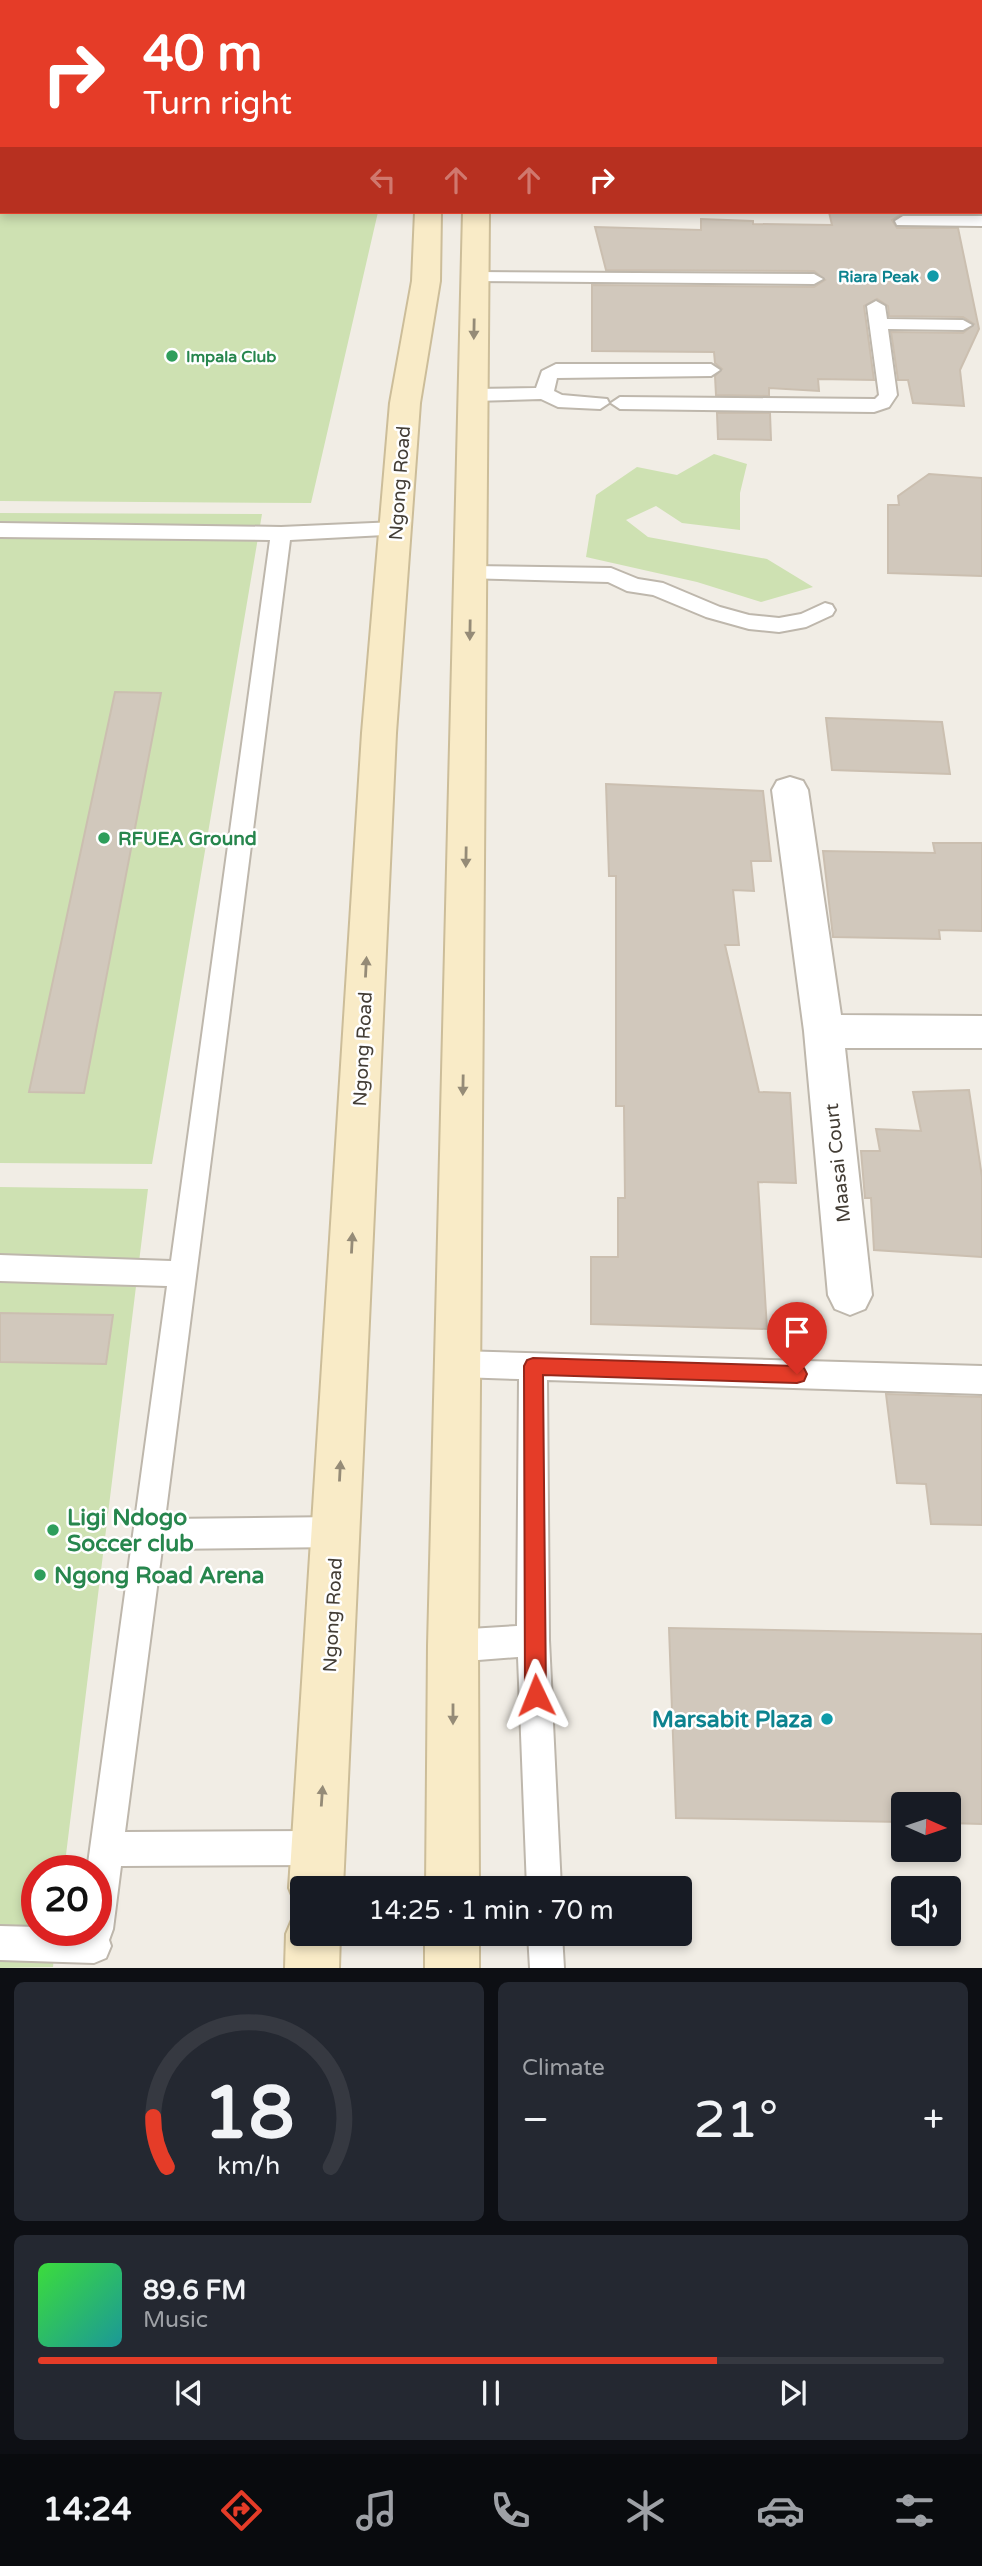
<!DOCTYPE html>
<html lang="en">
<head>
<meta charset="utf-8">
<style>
  :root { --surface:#171b24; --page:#242831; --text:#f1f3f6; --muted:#9ea1a6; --line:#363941; --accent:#e53c28 }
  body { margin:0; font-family:"Varela Round",sans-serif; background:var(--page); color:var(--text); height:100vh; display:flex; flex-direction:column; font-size:26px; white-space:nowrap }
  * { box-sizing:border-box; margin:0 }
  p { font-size:23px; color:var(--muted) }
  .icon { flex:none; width:38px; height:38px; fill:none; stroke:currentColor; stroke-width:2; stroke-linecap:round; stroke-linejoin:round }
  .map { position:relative; height:1968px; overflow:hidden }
  .panel { display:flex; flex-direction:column; gap:14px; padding:14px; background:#0d0f14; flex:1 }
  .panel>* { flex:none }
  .guide { position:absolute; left:0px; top:0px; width:984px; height:214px; box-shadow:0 4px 10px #0003; background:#e53c28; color:#fff; overflow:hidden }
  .needle { width:46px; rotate:93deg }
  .controls { position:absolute; left:891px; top:1792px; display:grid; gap:14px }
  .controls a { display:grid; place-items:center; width:70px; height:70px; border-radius:7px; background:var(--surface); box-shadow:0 4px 10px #0003; font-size:35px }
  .speed { position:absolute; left:21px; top:1855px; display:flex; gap:14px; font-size:35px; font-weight:700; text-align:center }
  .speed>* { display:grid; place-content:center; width:91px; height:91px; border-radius:50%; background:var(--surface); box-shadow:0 4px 10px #0003; line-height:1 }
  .speed .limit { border:10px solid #d22; background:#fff; color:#111 }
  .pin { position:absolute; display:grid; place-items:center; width:60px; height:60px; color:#fff; margin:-72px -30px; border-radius:50% 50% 50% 0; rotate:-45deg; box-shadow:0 0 7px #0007 }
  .pin .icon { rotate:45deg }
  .me { position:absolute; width:77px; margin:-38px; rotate:358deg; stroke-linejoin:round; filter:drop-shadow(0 0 5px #0008) }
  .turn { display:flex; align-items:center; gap:24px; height:147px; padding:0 28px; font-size:32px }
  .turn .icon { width:91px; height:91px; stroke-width:2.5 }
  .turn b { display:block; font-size:49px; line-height:60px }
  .lanes { display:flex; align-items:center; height:66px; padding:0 28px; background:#0003; justify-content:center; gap:35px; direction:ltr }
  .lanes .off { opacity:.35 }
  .big { font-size:52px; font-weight:600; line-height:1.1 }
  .panel .widget { flex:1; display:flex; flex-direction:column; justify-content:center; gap:10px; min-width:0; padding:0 24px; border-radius:10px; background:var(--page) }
  .panel .dial { align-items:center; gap:0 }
  .dial svg { height:182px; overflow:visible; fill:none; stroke:var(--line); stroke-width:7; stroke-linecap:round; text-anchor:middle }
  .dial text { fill:var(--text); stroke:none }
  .song { display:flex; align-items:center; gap:21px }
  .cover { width:84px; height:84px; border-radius:10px; background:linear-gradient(135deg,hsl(120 70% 55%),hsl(180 70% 35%)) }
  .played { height:7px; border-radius:4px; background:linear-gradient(90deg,var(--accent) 75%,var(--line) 75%) }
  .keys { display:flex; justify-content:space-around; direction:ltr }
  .heat { display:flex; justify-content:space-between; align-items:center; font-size:38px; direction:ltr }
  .panel .tiles { flex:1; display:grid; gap:14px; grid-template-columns:1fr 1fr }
  .widget:last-child { grid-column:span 2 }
  .trip { position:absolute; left:290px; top:1876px; width:402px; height:70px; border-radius:7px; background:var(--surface); box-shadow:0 4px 10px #0003; font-weight:600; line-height:70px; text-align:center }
  .dock { display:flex; height:112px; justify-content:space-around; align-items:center; background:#090b0e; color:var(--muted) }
  .dock .icon { width:49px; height:49px }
  .dock .active { color:var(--accent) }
  .dock b { font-size:32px; color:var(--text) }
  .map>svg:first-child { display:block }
  .green { fill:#cee1b2 }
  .building { fill:#d1c8bc; stroke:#cbbfb0; stroke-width:2 }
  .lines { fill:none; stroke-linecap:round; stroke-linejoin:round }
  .lane-casing { stroke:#beb7ac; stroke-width:4 }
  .street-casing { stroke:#beb7ac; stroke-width:4 }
  .secondary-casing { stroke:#ccbd99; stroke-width:4 }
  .lane { fill:#fff; fill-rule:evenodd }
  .street { fill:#fff; fill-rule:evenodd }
  .secondary { fill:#f9ebc7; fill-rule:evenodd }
  .oneway { fill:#958b77 }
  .route { fill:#e53c28; stroke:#95271a; stroke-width:2 }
  .culture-dot { fill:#0f9aa8; stroke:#fff; stroke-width:2.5 }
  .leisure-dot { fill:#2e9e5b; stroke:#fff; stroke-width:2.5 }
  .labels { text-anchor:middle; stroke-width:5; stroke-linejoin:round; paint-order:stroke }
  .far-culture-label { font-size:16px; font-weight:bold; fill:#0d838f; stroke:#fff; text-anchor:end }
  .far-leisure-label { font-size:16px; font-weight:bold; fill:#27864d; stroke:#fff; text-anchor:start }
  .street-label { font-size:19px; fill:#433d35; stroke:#fff }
  .leisure-label { font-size:19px; font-weight:bold; fill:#27864d; stroke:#fff; text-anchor:start }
  .near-leisure-label { font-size:23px; font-weight:bold; fill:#27864d; stroke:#fff; text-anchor:start }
  .near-culture-label { font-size:23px; font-weight:bold; fill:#0d838f; stroke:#fff; text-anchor:end }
</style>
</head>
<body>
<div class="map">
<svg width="982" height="1968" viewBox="0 0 982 1968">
  <rect width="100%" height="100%" fill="#f1ede5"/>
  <path class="green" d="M0,0H426L2,2V212H378L311,503L0,501Z
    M714,454L747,464L740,493V530L682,523L656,506L626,520L648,537L767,559L813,587L761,602L697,582L586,557L596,495L637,467L677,475Z
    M0,513L262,514L152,1164L0,1163Z
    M0,1187L148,1189L64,1871H37V1930H57L53,1967L0,1968Z"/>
  <path class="building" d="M829,212H955L903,213L892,220L897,228H958L979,329L960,370L964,406L913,403L908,380H898L891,332L963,333L974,324L963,317L889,316L888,306L877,299L864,306L874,380L818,379L819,391L769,388V396L716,395L715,376L722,369L715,363L714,352L592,351V285L814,287L825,280L814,271L606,270L595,227L701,230V219L753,221V224L832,225Z
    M717,413H770L771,440L718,439Z
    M929,474L982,478V576L888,573V505H899L898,496Z
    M115,692L161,693L84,1093L29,1092Z
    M826,718L942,722L950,774L832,770Z
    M606,784L763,791L771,861H751L754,891L733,890L739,945H725L759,1092L790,1093L796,1183L758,1182L767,1329L591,1324V1257H618V1198H625L624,1106H616V876H609Z
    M933,843H982V931L939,930L940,939L833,937L823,851L935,853Z
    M969,1090L982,1177V1257L874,1250L871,1198H865L861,1151H880L876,1129L921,1131L913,1092Z
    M0,1313L113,1315L106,1364L0,1362Z
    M886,1394L982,1397V1525L931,1524L926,1484L897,1483Z
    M669,1628L982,1634V1824L948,1823V1804H903V1822L676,1818Z"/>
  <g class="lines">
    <defs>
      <path id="lane" d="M903,216H982V226L897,225L895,221Z
        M475,272L814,274L823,279L814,284L469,281L466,277Z
        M876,301L885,306L887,319L963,320L972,325L963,330L888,329L897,395L889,407L874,412L620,409L611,403L620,397L875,399L879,395L867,306Z
        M556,364H711L720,370L711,376L557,378L554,391L562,395L607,399L609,403L600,409L558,407L541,399L473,401L464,395L473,389L536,388L542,371Z
        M396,522L403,524L406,529L403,534L290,540L165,1519L337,1517L348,1521L352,1532L348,1543L337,1547L162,1549L125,1832L318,1831L330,1836L335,1848L330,1860L318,1865L121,1866L113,1929L109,1940L111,1946L106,1958L94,1963L0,1960V1926L37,1927V1930H96V1871H87L167,1286L0,1281V1255L171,1261L270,540L0,537V523L281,527Z
        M470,566L611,568L638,579L663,583L720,607L749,615L779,618L801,614L825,603L832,605L835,610L832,615L806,627L779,632L749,629L706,617L653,595L627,591L608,582L463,578L460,573L463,568Z
        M459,1351L982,1366V1394L547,1380L549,1640L561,1888H527L518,1657L453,1662L442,1657L437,1646L442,1635L453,1630L517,1626L519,1379L459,1377L449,1374L445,1364L449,1354Z
        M528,1934H562L564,1968H530Z"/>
      <path id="street" d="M790,777L803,781L808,790L841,1015L982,1016V1048H845L872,1295L865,1309L850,1315L835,1309L828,1295L804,1031L772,790L777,781Z"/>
      <path id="secondary" d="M450,0H472V2H450Z
        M499,0H521L498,2Z
        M415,212H441L440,281L420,403L396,733L343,1888H303V1909L297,1907L289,1888L362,733L390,403L412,281Z
        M463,212H489L478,1646L479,1888H426L428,1646Z
        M303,1911V1934H340L339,1968H285L286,1934L294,1915Z
        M425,1934H479V1968H425Z"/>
    </defs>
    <use href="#lane" class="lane-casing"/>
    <use href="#street" class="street-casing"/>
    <use href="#secondary" class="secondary-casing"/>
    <use href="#lane" class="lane"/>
    <use href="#street" class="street"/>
    <use href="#secondary" class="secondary"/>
  </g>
  <defs><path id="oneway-solid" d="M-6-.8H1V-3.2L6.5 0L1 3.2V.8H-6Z" transform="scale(1.75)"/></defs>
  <g class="oneway">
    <use href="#oneway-solid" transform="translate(474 329) rotate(91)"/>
    <use href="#oneway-solid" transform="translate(470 630) rotate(91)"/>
    <use href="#oneway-solid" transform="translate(466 857) rotate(91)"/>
    <use href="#oneway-solid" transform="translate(366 967) rotate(-87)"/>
    <use href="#oneway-solid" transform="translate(463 1085) rotate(91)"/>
    <use href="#oneway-solid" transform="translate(352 1243) rotate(-87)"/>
    <use href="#oneway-solid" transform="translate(340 1471) rotate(-87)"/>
    <use href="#oneway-solid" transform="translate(453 1714) rotate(90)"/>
    <use href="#oneway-solid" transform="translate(322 1796) rotate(-86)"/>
  </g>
  <path class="route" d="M533,1358L797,1366L804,1368L807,1374L804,1381L797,1383L543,1375L546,1695L543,1702L536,1705L528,1702L525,1695L524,1366L527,1360Z"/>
  <g class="culture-dot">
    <circle cx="933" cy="276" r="7"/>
    <circle cx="827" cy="1719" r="7"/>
  </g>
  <g class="leisure-dot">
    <circle cx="172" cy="356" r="7"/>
    <circle cx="104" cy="838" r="7"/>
    <circle cx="53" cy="1530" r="7"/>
    <circle cx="40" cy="1575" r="7"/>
  </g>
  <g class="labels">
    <g class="far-culture-label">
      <text x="919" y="282">Riara Peak</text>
    </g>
    <g class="far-leisure-label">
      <text x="186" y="362">Impala Club</text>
    </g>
    <g class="street-label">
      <text transform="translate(399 483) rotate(-86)" y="7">Ngong Road</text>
      <text transform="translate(362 1049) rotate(-87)" y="7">Ngong Road</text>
      <text transform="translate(837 1163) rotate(-96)" y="7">Maasai Court</text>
      <text transform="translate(332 1615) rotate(-87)" y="7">Ngong Road</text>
    </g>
    <g class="leisure-label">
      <text x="118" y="845">RFUEA Ground</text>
    </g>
    <g class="near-leisure-label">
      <text x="67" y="1525">Ligi Ndogo<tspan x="67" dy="26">Soccer club</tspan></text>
      <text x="54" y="1583">Ngong Road Arena</text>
    </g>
    <g class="near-culture-label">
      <text x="813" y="1727">Marsabit Plaza</text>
    </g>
  </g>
</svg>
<div class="controls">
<a><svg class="needle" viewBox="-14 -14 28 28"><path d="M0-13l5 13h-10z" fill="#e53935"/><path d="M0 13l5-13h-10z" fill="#9ea1a6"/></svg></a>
<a><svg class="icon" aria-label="sound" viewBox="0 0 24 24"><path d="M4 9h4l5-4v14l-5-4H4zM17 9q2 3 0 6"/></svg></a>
</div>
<div class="speed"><div class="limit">20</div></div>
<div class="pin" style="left:797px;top:1374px;background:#d93025"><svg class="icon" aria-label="arrive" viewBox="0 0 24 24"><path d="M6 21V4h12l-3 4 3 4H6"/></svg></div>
<svg class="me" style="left:536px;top:1695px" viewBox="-20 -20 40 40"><path d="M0-17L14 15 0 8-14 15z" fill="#e53c28" stroke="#fff" stroke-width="4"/></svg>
<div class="trip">14:25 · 1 min · 70 m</div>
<div class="guide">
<div class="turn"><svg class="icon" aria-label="right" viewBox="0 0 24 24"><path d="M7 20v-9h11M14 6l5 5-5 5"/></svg><div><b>40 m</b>Turn right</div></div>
<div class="lanes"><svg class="icon off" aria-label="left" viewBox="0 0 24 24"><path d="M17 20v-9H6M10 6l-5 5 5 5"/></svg><svg class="icon off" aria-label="ahead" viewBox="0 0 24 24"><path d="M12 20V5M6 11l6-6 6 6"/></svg><svg class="icon off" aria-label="ahead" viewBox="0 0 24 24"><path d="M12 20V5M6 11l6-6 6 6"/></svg><svg class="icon" aria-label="right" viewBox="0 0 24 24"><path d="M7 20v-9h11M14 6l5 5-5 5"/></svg></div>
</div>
</div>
<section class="panel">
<div class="tiles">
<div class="widget dial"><svg viewBox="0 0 100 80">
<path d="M14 69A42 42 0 1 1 86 69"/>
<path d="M14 69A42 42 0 0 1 8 47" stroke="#e53c28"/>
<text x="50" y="56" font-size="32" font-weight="700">18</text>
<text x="50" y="72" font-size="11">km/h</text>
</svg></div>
<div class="widget"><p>Climate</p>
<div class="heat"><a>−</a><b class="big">21°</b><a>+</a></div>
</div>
<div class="widget">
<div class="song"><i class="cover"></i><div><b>89.6 FM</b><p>Music</p></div></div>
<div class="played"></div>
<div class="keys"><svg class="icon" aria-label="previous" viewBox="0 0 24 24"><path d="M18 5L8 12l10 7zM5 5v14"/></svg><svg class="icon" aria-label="pause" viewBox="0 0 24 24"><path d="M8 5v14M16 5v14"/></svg><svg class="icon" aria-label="next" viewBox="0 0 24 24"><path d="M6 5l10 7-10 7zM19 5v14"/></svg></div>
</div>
</div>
</section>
<nav class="dock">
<b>14:24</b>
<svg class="icon active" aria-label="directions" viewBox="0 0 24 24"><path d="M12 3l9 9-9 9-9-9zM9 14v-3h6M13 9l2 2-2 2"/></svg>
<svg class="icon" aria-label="music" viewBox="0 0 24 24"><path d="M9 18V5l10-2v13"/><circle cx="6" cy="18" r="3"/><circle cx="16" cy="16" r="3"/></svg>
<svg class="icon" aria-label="phone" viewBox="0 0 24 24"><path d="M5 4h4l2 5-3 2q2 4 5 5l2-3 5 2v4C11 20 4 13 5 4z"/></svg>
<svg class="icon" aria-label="climate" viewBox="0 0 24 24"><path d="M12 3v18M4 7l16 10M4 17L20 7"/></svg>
<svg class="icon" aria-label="car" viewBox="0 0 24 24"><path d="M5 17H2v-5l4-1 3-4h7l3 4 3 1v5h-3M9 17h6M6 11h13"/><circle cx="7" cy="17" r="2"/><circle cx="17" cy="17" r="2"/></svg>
<svg class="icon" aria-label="filters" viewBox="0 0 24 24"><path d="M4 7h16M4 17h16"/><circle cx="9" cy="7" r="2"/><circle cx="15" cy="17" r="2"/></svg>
</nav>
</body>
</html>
